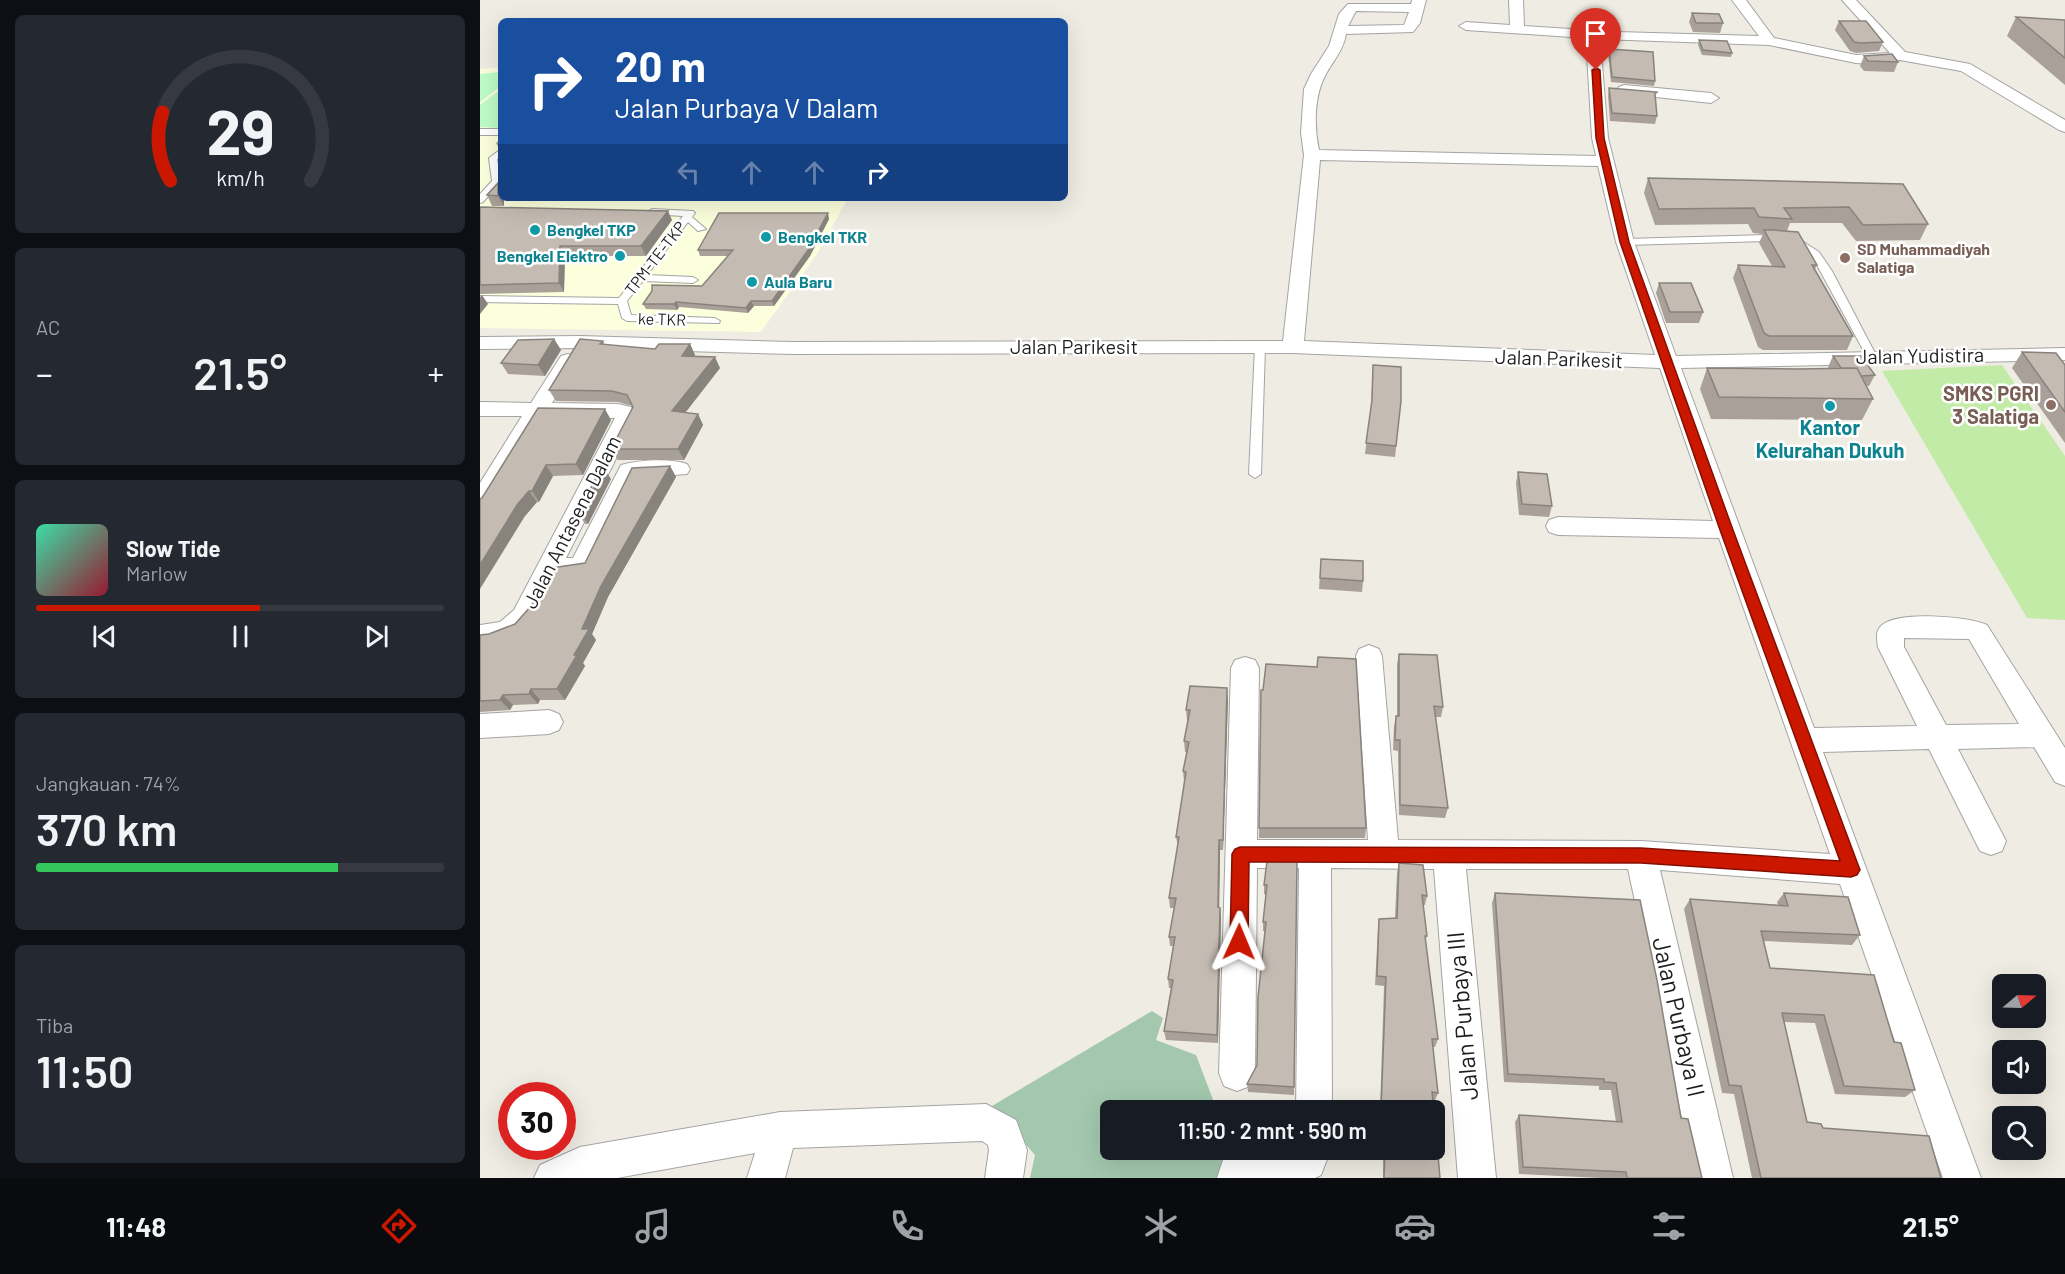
<!DOCTYPE html>
<html lang="id">
<head>
<meta charset="utf-8">
<style>
  :root { --surface:#171b24; --page:#242831; --text:#f1f3f6; --muted:#9ea1a6; --line:#363941; --accent:#cb1700 }
  body { margin:0; font-family:Barlow,sans-serif; background:var(--page); color:var(--text); height:100vh; display:flex; flex-direction:column; font-size:22px; white-space:nowrap }
  * { box-sizing:border-box; margin:0 }
  p { font-size:20px; color:var(--muted) }
  .icon { flex:none; width:33px; height:33px; fill:none; stroke:currentColor; stroke-width:2; stroke-linecap:round; stroke-linejoin:round }
  .map { position:relative; flex:1; overflow:hidden }
  .panel { display:flex; flex-direction:column; gap:15px; padding:15px; background:#0d0f14; width:480px }
  .panel>* { flex:none }
  .guide { position:absolute; left:18px; top:18px; width:570px; height:183px; border-radius:9px; box-shadow:0 6px 24px #0002; background:#1a4fa0; color:#fff; overflow:hidden }
  .needle { width:39px; rotate:71deg }
  .fabs { position:absolute; left:1512px; top:974px; display:grid; gap:12px }
  .fabs a { display:grid; place-items:center; width:54px; height:54px; border-radius:9px; background:var(--surface); box-shadow:0 6px 24px #0002; font-size:30px }
  .speed { position:absolute; left:18px; top:1082px; display:flex; gap:12px; font-size:30px; font-weight:700; text-align:center }
  .speed>* { display:grid; place-content:center; width:78px; height:78px; border-radius:50%; background:var(--surface); box-shadow:0 6px 24px #0002; line-height:1 }
  .speed .limit { border:9px solid #d22; background:#fff; color:#111 }
  .pin { position:absolute; display:grid; place-items:center; width:51px; height:51px; color:#fff; margin:-62px -26px; border-radius:50% 50% 50% 0; rotate:-45deg; box-shadow:0 0 6px #0007 }
  .pin .icon { rotate:45deg }
  .me { position:absolute; width:66px; margin:-33px; rotate:1deg; stroke-linejoin:round; filter:drop-shadow(0 0 4px #0008) }
  .turn { display:flex; align-items:center; gap:21px; height:126px; padding:0 18px; font-size:27px }
  .turn .icon { width:78px; height:78px; stroke-width:2.5 }
  .turn b { display:block; font-size:42px; line-height:51px }
  .lanes { display:flex; align-items:center; height:57px; padding:0 18px; background:#0003; justify-content:center; gap:30px; direction:ltr }
  .lanes .off { opacity:.35 }
  .big { font-size:45px; font-weight:600; line-height:1.1 }
  .panel .widget { flex:1; display:flex; flex-direction:column; justify-content:center; gap:9px; min-width:0; padding:0 21px; border-radius:9px; background:var(--page) }
  .panel .dial { align-items:center; gap:0 }
  .dial svg { height:156px; overflow:visible; fill:none; stroke:var(--line); stroke-width:7; stroke-linecap:round; text-anchor:middle }
  .dial text { fill:var(--text); stroke:none }
  .song { display:flex; align-items:center; gap:18px }
  .cover { width:72px; height:72px; border-radius:9px; background:linear-gradient(135deg,hsl(160 70% 55%),hsl(350 70% 35%)) }
  .played { height:6px; border-radius:3px; background:linear-gradient(90deg,var(--accent) 55%,var(--line) 55%) }
  .keys { display:flex; justify-content:space-around; direction:ltr }
  .heat { display:flex; justify-content:space-between; align-items:center; font-size:33px; direction:ltr }
  .charge { height:9px; border-radius:4px; background:linear-gradient(90deg,#34c759 74%,var(--line) 0) }
  .trip { position:absolute; left:620px; top:1100px; width:345px; height:60px; border-radius:9px; background:var(--surface); box-shadow:0 6px 24px #0002; font-weight:600; line-height:60px; text-align:center }
  .menu { display:flex; height:96px; justify-content:space-around; align-items:center; background:#090b0e; color:var(--muted) }
  .menu .icon { width:42px; height:42px }
  .menu .active { color:var(--accent) }
  .menu b { font-size:27px; color:var(--text) }
  main { display:flex; flex:1; min-height:0 }
  .map>svg:first-child { display:block }
  .education { fill:#fbffdc }
  .grass { fill:#c1eba7 }
  .cemetery { fill:#a3c8ad }
  .park { fill:#befbca }
  .lines { fill:none; stroke-linecap:round; stroke-linejoin:round }
  .service-casing { stroke:#a4a4a4; stroke-width:2 }
  .minor-casing { stroke:#a4a4a4; stroke-width:2 }
  .service { fill:#fff; fill-rule:evenodd }
  .minor { fill:#fff; fill-rule:evenodd }
  .wall { fill:#a9a199 }
  .shaded-wall { fill:#89837d }
  .building { fill:#c4bbb2; stroke:#89837d; stroke-width:1.5 }
  .route { fill:#cb1700; stroke:#840f00; stroke-width:1.5 }
  .culture-dot { fill:#0f9aa8; stroke:#fff; stroke-width:2 }
  .education-dot { fill:#8d6e63; stroke:#fff; stroke-width:2 }
  .labels { text-anchor:middle; stroke-width:5; stroke-linejoin:round; paint-order:stroke }
  .far-culture-label { font-size:16px; font-weight:bold; fill:#0d838f; stroke:#fff; text-anchor:start }
  .far-education-label { font-size:16px; font-weight:bold; fill:#785e54; stroke:#fff; text-anchor:start }
  .far-street-label { font-size:16px; fill:#1d1d1d; stroke:#fff }
  .street-label { font-size:20px; fill:#1d1d1d; stroke:#fff }
  .education-label { font-size:20px; font-weight:bold; fill:#785e54; stroke:#fff; text-anchor:end }
  .culture-label { font-size:20px; font-weight:bold; fill:#0d838f; stroke:#fff }
  .near-street-label { font-size:24px; fill:#1d1d1d; stroke:#fff }
</style>
</head>
<body>
<main>
<section class="panel">
<div class="widget dial"><svg viewBox="0 0 100 80">
<path d="M14 69A42 42 0 1 1 86 69"/>
<path d="M14 69A42 42 0 0 1 10 34" stroke="#cb1700"/>
<text x="50" y="56" font-size="32" font-weight="700">29</text>
<text x="50" y="72" font-size="11">km/h</text>
</svg></div>
<div class="widget"><p>AC</p>
<div class="heat"><a>−</a><b class="big">21.5°</b><a>+</a></div>
</div>
<div class="widget">
<div class="song"><i class="cover"></i><div><b>Slow Tide</b><p>Marlow</p></div></div>
<div class="played"></div>
<div class="keys"><svg class="icon" aria-label="previous" viewBox="0 0 24 24"><path d="M18 5L8 12l10 7zM5 5v14"/></svg><svg class="icon" aria-label="pause" viewBox="0 0 24 24"><path d="M8 5v14M16 5v14"/></svg><svg class="icon" aria-label="next" viewBox="0 0 24 24"><path d="M6 5l10 7-10 7zM19 5v14"/></svg></div>
</div>
<div class="widget"><p>Jangkauan · 74%</p><b class="big">370 km</b><div class="charge"></div></div>
<div class="widget"><p>Tiba</p><b class="big">11:50</b></div>
</section>
<div class="map">
<svg width="1585" height="1178" viewBox="0 0 1585 1178">
  <rect width="100%" height="100%" fill="#efece3"/>
  <path class="education" d="M21,67V198H368L337,254L281,332L0,328V69Z"/>
  <path class="grass" d="M1522,365L1585,456V620L1547,618L1402,371Z"/>
  <path class="cemetery" d="M672,1011L683,1018L676,1040L716,1055L737,1110H630V1149H752L750,1178H550L555,1155L512,1106Z"/>
  <path class="park" d="M21,72V86L0,102V74Z
    M21,89V128L0,127V105Z"/>
  <g class="lines">
    <defs>
      <path id="service" d="M0,129H21V135H0Z
        M21,149V156L17,159L21,182L3,202L0,203V194L12,181L9,158Z
        M172,209L213,211L215,213L212,217L226,229L218,231L208,222L167,275L213,277L218,280L213,283L163,281L147,301L151,315L235,318L240,321L239,323L147,321L142,318L138,304L0,302V296L139,298L203,216L169,214L167,212Z
        M1287,235L1319,239L1339,252L1352,271L1397,357L1396,359L1392,360L1387,357L1332,256L1313,244L1287,241L1145,245L1140,242L1145,239Z
        M780,344L785,347L781,474L775,478L769,474L775,347Z"/>
      <path id="minor" d="M932,0H946L940,23L933,32L866,34C864,50 852,62 845,76C834,96 834,128 839,150L1116,156L1112,138L1106,38L986,30L979,26L986,22L1030,25L1029,0H1043L1044,26L1137,32L1279,36L1252,0H1266L1294,38L1376,55L1410,53L1362,0H1376L1425,52L1490,64L1585,120V132L1579,130L1481,71L1420,60L1391,64L1376,63L1289,45L1120,39L1128,138L1154,242L1196,356L1585,348V360L1201,368L1334,728L1437,726L1398,647C1397,639 1395,631 1402,625C1419,611 1488,616 1507,625L1585,748V786L1575,782L1554,747L1478,749L1526,841L1522,851L1511,855L1500,851L1449,749L1343,752L1501,1178H1463L1360,884L1180,870L1253,1178H1215L1148,869H986L1016,1178H978L954,869L851,868L852,1110H816L819,868H777L775,1073L770,1086L757,1091L744,1086L739,1073L751,668L755,660L765,657L775,660L779,668L777,840H888L876,656L879,649L889,645L899,649L902,656L918,840L1161,841L1350,854L1239,538L1078,535L1069,532L1066,526L1069,520L1078,517L1233,521L1180,368L812,353L313,354L99,348L0,349V337L99,336L313,342L803,341L824,155L821,133L824,89L831,74L849,46L859,14L868,4H931ZM876,11L929,12L924,25L868,26ZM840,160L1118,166L1136,242L1175,355L824,341ZM1424,638L1489,639L1539,724L1466,725L1424,647Z
        M1144,85L1231,93L1239,98L1231,103L1139,93L1136,90L1139,87Z
        M88,354L95,356L98,360L72,403L138,404L151,407L157,417L86,558H93L141,465C159,460 189,458 207,464L210,469L207,474L157,478L110,573L77,577C56,619 53,641 0,645V625L20,622L34,610L135,418L64,417L8,508L0,510V483L42,416H0V402L51,403L81,356Z
        M69,710L79,714L83,722L79,730L69,734L0,738V714Z
        M506,1104L536,1120L547,1150L543,1178H505L509,1150L508,1145L502,1141L313,1148L305,1178H267L275,1153L137,1178H54L60,1165L100,1147L300,1112Z
        M756,1149H851L841,1175L835,1178H737L745,1154Z"/>
    </defs>
    <use href="#service" class="service-casing"/>
    <use href="#minor" class="minor-casing"/>
    <use href="#service" class="service"/>
    <use href="#minor" class="minor"/>
  </g>
  <path class="wall" d="M1212,13L1243,23L1240,33L1213,32L1209,22Z
    M1536,17L1585,20V85L1527,36Z
    M1359,21L1403,42L1399,51L1376,53L1370,51L1355,30Z
    M1219,40L1252,53L1251,57L1222,55L1218,45Z
    M1129,49L1175,81L1174,86L1131,82L1128,54Z
    M1384,56L1418,62L1414,72L1384,71L1380,66Z
    M1129,88L1175,99L1177,116L1175,124L1130,121L1128,96Z
    M21,139V152L16,143Z
    M1168,178L1423,184L1448,224L1440,240L1376,241L1362,223H1310L1307,231L1337,265L1335,269L1373,336L1367,350H1283L1278,347L1253,278L1258,265L1292,266L1279,243L1283,234L1273,233L1268,224L1175,225L1164,193Z
    M18,183L21,189V198H24V206H12L7,195Z
    M0,207L192,220L166,256H85L84,292L0,294Z
    M349,219L330,256L294,306H274L268,313L199,307L197,310L166,309L163,304L222,286L248,256H220L218,250Z
    M1179,283L1223,312L1219,323H1186L1176,293Z
    M74,339L81,350L65,376L28,374L21,363Z
    M123,341L125,345L175,349L210,344L215,355L214,356L240,368L205,413L218,414L223,425L204,460H138L131,449L153,407L152,406L138,402L76,401L69,390Z
    M1542,352L1585,365V443L1532,368Z
    M1353,356L1395,375L1389,386H1386L1393,399L1382,420L1231,419L1220,389L1227,368L1318,369H1349L1348,367Z
    M893,365L921,401L915,457L885,454L891,406Z
    M131,420L103,475L73,476L59,502H57L45,516L0,499Z
    M190,466L196,477L128,597L112,634L116,640L103,663L105,666L85,700H60L58,704L33,705L30,710L0,712V635L9,634L35,624L105,563Z
    M1038,472L1072,506L1069,517L1039,515L1036,483Z
    M131,479L108,524H105L98,513Z
    M841,559L883,581L882,592L839,589Z
    M919,654L963,707L961,717H956L968,808L965,818L919,815L918,751L913,750L914,726L916,716H917V664Z
    M781,690L886,828L885,838H779Z
    M748,699L743,850H740L739,908H740L741,917L738,1043L686,1040L684,1031L691,988H689L688,979L693,946H690L689,937L694,908H690L689,898L698,847L696,837L704,782L703,771L707,752H705L704,741L708,720H707L706,710Z
    M817,861L814,1095L768,1092L767,1084L777,1065L785,931H783V922L786,895L784,894V885Z
    M919,863L947,896L945,905H943L947,936L945,941L958,1039L955,1047H953L958,1093L955,1100H953L954,1110H900L904,986L895,985L898,928L899,919L915,918L917,873Z
    M1015,893L1201,1118L1222,1178H1120L1039,1174L1035,1122L1039,1115L1136,1122L1131,1090H1119V1086L1024,1082L1012,903Z
    M1304,893L1380,935L1372,945L1284,941L1290,968L1414,1042L1435,1090L1425,1097L1355,1094L1335,1023L1304,1022L1327,1122L1461,1178H1272L1254,1094L1242,1093L1204,909L1210,899L1298,905L1297,902Z
    M898,1149H954L960,1178H903V1153L898,1152Z"/>
  <path class="shaded-wall" d="M18,183L21,189V198H24V206L18,196Z
    M188,211L192,220L166,256L161,246Z
    M348,213L349,219L330,256L294,306L292,301Z
    M80,246L85,256L84,292L79,283Z
    M2,295L8,304L0,314V297Z
    M271,301L274,306L268,313L266,308Z
    M196,302L199,307L197,310L194,304Z
    M74,339L81,350L65,376L58,365Z
    M210,344L215,355L207,366L202,356Z
    M235,357L240,368L198,422L192,411Z
    M125,409L131,420L103,475L96,464Z
    M218,414L223,425L204,460L198,449Z
    M66,465L73,476L59,502L52,491Z
    M190,466L196,477L128,597L112,634L116,640L103,663L105,666L85,700L77,689L94,655L102,629L121,586Z
    M124,468L131,479L108,524L101,513Z
    M49,491L57,502L45,516L0,589V565L37,505Z
    M747,688L748,699L743,850V840Z
    M51,689L60,700L58,704L49,694Z
    M23,695L33,705L30,710L20,700Z
    M739,840L740,850L739,917L738,907Z
    M740,908L741,917L738,1043L737,1035Z"/>
  <path class="building" d="M1212,13L1239,14L1243,23H1216Z
    M1536,17L1585,20V58Z
    M1359,21H1386L1403,42L1380,43L1374,42Z
    M1219,40L1247,41L1252,53L1223,50Z
    M1129,49L1173,52L1175,81L1132,77Z
    M1412,54L1418,62L1388,61L1384,56Z
    M1129,88L1177,92L1175,94L1177,116L1132,113Z
    M1168,178L1423,184L1448,224L1383,225L1369,207L1304,208L1312,219L1279,217L1274,208L1179,209Z
    M18,183V196L7,195Z
    M0,207L188,211L161,246H80L79,283L0,285Z
    M239,213H348L328,250L292,301H271L266,308L196,302L194,304H163L172,291V285L222,286L253,250H218Z
    M1284,230H1292L1318,232L1337,265H1332L1373,336H1289L1284,333L1258,265L1305,267Z
    M1179,283H1211L1223,312H1190Z
    M74,339L58,365L21,363L38,340Z
    M100,339L123,341L120,344L175,349L179,344H210L202,356L235,357L192,411L218,414L198,449H131L153,407L147,395L132,391L69,390Z
    M1542,352L1576,353L1585,365V412Z
    M1353,356H1381L1395,375L1381,376L1377,368H1361Z
    M893,365L921,367V401L916,446L886,443L892,400Z
    M1227,368L1318,369L1377,368L1393,399L1239,397Z
    M58,408L125,409L96,464L66,465L52,491H49L37,505L0,565V499L2,498Z
    M190,466L121,586L102,629H109L94,655H97L77,689H51L49,694L23,695L20,700L0,701V635L9,634L35,624L51,606L71,568L105,563L152,468Z
    M121,468H124L101,513H98Z
    M1038,472L1067,474L1072,506L1042,504Z
    M841,559L883,561V581L840,578Z
    M919,654L957,655L963,707L954,706L968,808L920,805V740H915L916,716H919Z
    M838,657L876,659L886,828H779L781,690H783L786,664L837,667Z
    M710,686L747,688L743,840H739L738,907L740,908L737,1035L684,1031L693,980L688,979L695,937H689L696,898H689L699,837H696L706,772L703,771L709,742L704,741L710,710H706Z
    M787,861H817L814,1087L767,1084L777,1065L778,997L786,922H783L787,885H784Z
    M919,863L943,865L947,896L942,895L947,936H945L958,1039H952L958,1093L952,1092L954,1110H901L906,977L897,976L899,919L917,918Z
    M1015,893L1160,900L1177,980L1201,1118L1208,1119L1222,1178H1147L1146,1172L1043,1167L1039,1115L1142,1122L1136,1083L1124,1082V1079L1028,1074Z
    M1304,893L1368,897L1380,935L1281,931L1290,968L1394,975L1414,1042L1421,1043L1435,1090L1364,1086L1344,1015L1302,1013L1327,1122L1341,1124L1343,1128L1449,1136L1461,1178H1281L1261,1086L1249,1085L1210,899L1308,906Z
    M954,1110L960,1178H904L905,1149H954Z"/>
  <path class="route" d="M1116,68L1120,70L1124,138L1149,242L1253,530L1380,870L1377,875L1371,877L1161,863L769,862L768,942L765,948L759,950L753,948L750,942L752,854L755,849L760,847L1161,848L1360,861L1240,530L1140,242L1116,138L1112,70Z"/>
  <g class="culture-dot">
    <circle cx="55" cy="230" r="6"/>
    <circle cx="286" cy="237" r="6"/>
    <circle cx="140" cy="256" r="6"/>
    <circle cx="272" cy="282" r="6"/>
    <circle cx="1350" cy="406" r="6"/>
  </g>
  <g class="education-dot">
    <circle cx="1365" cy="258" r="6"/>
    <circle cx="1571" cy="405" r="6"/>
  </g>
  <g class="labels">
    <g class="far-culture-label">
      <text x="67" y="236">Bengkel TKP</text>
      <text x="298" y="243">Bengkel TKR</text>
      <text x="128" y="262" text-anchor="end">Bengkel Elektro</text>
      <text x="284" y="288">Aula Baru</text>
    </g>
    <g class="far-education-label">
      <text x="1377" y="255">SD Muhammadiyah<tspan x="1377" dy="18">Salatiga</tspan></text>
    </g>
    <g class="far-street-label">
      <text transform="translate(175 258) rotate(-52)" y="6">TPM-TE-TKP</text>
      <text transform="translate(182 319) rotate(2)" y="6">ke TKR</text>
    </g>
    <g class="street-label">
      <text x="594" y="354">Jalan Parikesit</text>
      <text transform="translate(1440 356) rotate(-1)" y="7">Jalan Yudistira</text>
      <text transform="translate(1079 359) rotate(2)" y="7">Jalan Parikesit</text>
      <text transform="translate(92 522) rotate(-63)" y="7">Jalan Antasena Dalam</text>
    </g>
    <g class="education-label">
      <text x="1559" y="401">SMKS PGRI<tspan x="1559" dy="23">3 Salatiga</tspan></text>
    </g>
    <g class="culture-label">
      <text x="1350" y="435">Kantor<tspan x="1350" dy="23">Kelurahan Dukuh</tspan></text>
    </g>
    <g class="near-street-label">
      <text transform="translate(983 1016) rotate(-95)" y="8">Jalan Purbaya III</text>
      <text transform="translate(1198 1017) rotate(77)" y="8">Jalan Purbaya II</text>
    </g>
  </g>
</svg>
<div class="fabs">
<a><svg class="needle" viewBox="-14 -14 28 28"><path d="M0-13l5 13h-10z" fill="#e53935"/><path d="M0 13l5-13h-10z" fill="#9ea1a6"/></svg></a>
<a><svg class="icon" aria-label="sound" viewBox="0 0 24 24"><path d="M4 9h4l5-4v14l-5-4H4zM17 9q2 3 0 6"/></svg></a>
<a><svg class="icon" aria-label="search" viewBox="0 0 24 24"><circle cx="10" cy="10" r="6"/><path d="M15 15l6 6"/></svg></a>
</div>
<div class="speed"><div class="limit">30</div></div>
<div class="pin" style="left:1116px;top:70px;background:#d93025"><svg class="icon" aria-label="arrive" viewBox="0 0 24 24"><path d="M6 21V4h12l-3 4 3 4H6"/></svg></div>
<svg class="me" style="left:759px;top:942px" viewBox="-20 -20 40 40"><path d="M0-17L14 15 0 8-14 15z" fill="#cb1700" stroke="#fff" stroke-width="4"/></svg>
<div class="trip">11:50 · 2 mnt · 590 m</div>
<div class="guide">
<div class="turn"><svg class="icon" aria-label="right" viewBox="0 0 24 24"><path d="M7 20v-9h11M14 6l5 5-5 5"/></svg><div><b>20 m</b>Jalan Purbaya V Dalam</div></div>
<div class="lanes"><svg class="icon off" aria-label="left" viewBox="0 0 24 24"><path d="M17 20v-9H6M10 6l-5 5 5 5"/></svg><svg class="icon off" aria-label="ahead" viewBox="0 0 24 24"><path d="M12 20V5M6 11l6-6 6 6"/></svg><svg class="icon off" aria-label="ahead" viewBox="0 0 24 24"><path d="M12 20V5M6 11l6-6 6 6"/></svg><svg class="icon" aria-label="right" viewBox="0 0 24 24"><path d="M7 20v-9h11M14 6l5 5-5 5"/></svg></div>
</div>
</div>
</main>
<nav class="menu">
<b>11:48</b>
<svg class="icon active" aria-label="directions" viewBox="0 0 24 24"><path d="M12 3l9 9-9 9-9-9zM9 14v-3h6M13 9l2 2-2 2"/></svg>
<svg class="icon" aria-label="music" viewBox="0 0 24 24"><path d="M9 18V5l10-2v13"/><circle cx="6" cy="18" r="3"/><circle cx="16" cy="16" r="3"/></svg>
<svg class="icon" aria-label="phone" viewBox="0 0 24 24"><path d="M5 4h4l2 5-3 2q2 4 5 5l2-3 5 2v4C11 20 4 13 5 4z"/></svg>
<svg class="icon" aria-label="climate" viewBox="0 0 24 24"><path d="M12 3v18M4 7l16 10M4 17L20 7"/></svg>
<svg class="icon" aria-label="car" viewBox="0 0 24 24"><path d="M5 17H2v-5l4-1 3-4h7l3 4 3 1v5h-3M9 17h6M6 11h13"/><circle cx="7" cy="17" r="2"/><circle cx="17" cy="17" r="2"/></svg>
<svg class="icon" aria-label="filters" viewBox="0 0 24 24"><path d="M4 7h16M4 17h16"/><circle cx="9" cy="7" r="2"/><circle cx="15" cy="17" r="2"/></svg>
<b>21.5°</b>
</nav>
</body>
</html>
